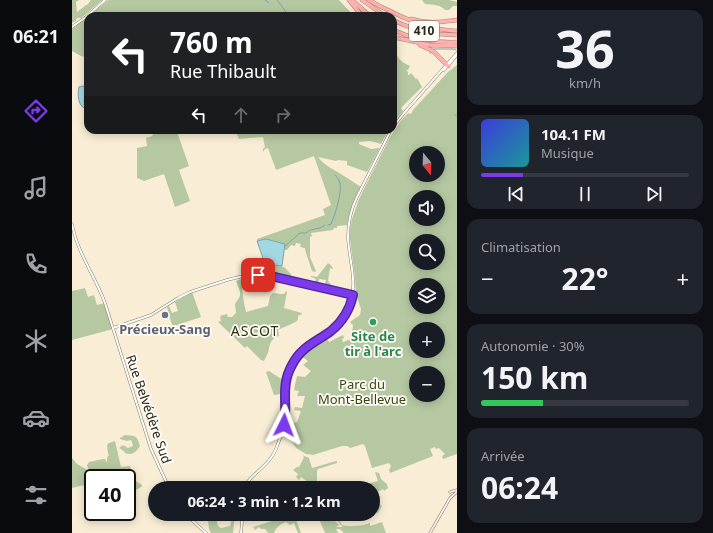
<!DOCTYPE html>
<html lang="fr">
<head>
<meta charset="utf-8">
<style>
  :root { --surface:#171b24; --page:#20242c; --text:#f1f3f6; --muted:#9ea1a6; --line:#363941; --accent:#7c3aed }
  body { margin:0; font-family:"Noto Sans",sans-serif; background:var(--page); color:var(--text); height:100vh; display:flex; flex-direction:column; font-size:15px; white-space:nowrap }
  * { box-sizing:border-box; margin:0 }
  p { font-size:13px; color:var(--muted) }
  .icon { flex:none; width:22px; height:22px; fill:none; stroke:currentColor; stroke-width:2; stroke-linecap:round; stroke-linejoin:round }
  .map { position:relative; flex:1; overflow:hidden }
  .details { display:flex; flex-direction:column; gap:10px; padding:10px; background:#0d0f14; width:256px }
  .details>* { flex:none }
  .guide { position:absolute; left:12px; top:12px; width:313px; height:122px; border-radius:12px; box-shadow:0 2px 10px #0003; background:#202124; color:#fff; overflow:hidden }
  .needle { width:26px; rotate:161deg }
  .tools { position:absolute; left:337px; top:146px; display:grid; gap:8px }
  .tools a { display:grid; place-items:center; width:36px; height:36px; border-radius:50%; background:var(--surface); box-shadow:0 2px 10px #0003; font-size:20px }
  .speed { position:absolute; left:12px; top:469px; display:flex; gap:8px; font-size:20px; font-weight:700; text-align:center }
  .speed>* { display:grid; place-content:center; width:52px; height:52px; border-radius:50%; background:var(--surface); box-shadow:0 2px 10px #0003; line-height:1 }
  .speed .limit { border:2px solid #111; border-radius:6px; background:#fff; color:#111 }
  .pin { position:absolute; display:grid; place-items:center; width:34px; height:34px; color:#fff; margin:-17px; border-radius:8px; box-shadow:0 2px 6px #0006 }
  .me { position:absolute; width:44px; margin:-22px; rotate:3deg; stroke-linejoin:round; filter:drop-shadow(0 0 3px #0008) }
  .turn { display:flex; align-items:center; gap:14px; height:84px; padding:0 20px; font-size:18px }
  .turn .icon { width:52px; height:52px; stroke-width:2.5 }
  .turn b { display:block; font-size:28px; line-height:34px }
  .lanes { display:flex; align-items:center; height:38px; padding:0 20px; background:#0003; justify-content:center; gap:20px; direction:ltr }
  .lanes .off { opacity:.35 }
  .big { font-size:30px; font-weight:700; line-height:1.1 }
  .details .card { flex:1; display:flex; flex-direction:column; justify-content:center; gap:6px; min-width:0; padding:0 14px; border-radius:12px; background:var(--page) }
  .details .dial { align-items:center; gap:0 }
  .dial b { font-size:52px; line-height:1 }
  .song { display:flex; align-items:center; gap:12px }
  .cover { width:48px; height:48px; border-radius:6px; background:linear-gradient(135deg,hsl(240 70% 55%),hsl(180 70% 35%)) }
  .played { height:4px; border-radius:2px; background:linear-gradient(90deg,var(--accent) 20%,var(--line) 20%) }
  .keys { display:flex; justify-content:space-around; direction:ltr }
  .heat { display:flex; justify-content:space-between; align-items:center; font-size:22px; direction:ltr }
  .charge { height:6px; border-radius:3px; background:linear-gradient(90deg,#34c759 30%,var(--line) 0) }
  .trip { position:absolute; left:76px; top:481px; width:232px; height:40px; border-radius:20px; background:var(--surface); box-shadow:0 2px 10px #0003; font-weight:700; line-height:40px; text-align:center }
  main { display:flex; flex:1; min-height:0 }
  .dock { display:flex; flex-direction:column; width:72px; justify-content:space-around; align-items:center; background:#090b0e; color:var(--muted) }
  .dock .icon { width:28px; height:28px }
  .dock .active { color:var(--accent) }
  .dock b { font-size:18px; color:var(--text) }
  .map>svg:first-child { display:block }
  .green { fill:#b6c8a2; fill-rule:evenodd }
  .water { fill:#a2d8e2; stroke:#7ea3a7 }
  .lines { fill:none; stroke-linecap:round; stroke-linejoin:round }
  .stream { stroke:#7ea3a7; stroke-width:1 }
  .tertiary-casing { stroke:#877d66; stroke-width:3 }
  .secondary-casing { stroke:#877d66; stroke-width:3 }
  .motorway-casing { stroke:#b3817c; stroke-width:4.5 }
  .tertiary { stroke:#fff; stroke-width:2 }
  .secondary { stroke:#fee8e7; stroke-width:2 }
  .motorway { stroke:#fdb2af; stroke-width:3.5 }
  .route-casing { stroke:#51269a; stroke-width:10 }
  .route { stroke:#7c3aed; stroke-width:7 }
  .worship-dot { fill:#6b7280; stroke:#fffcf7; stroke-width:1.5 }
  .leisure-dot { fill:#2e9e5b; stroke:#fffcf7; stroke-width:1.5 }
  .labels { text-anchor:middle; stroke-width:3.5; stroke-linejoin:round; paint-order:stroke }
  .shield { fill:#fffcf7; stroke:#6a665e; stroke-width:1 }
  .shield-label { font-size:12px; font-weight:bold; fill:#2a261c }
  .worship-label { font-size:13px; font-weight:bold; fill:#5b616d; stroke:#fffcf7 }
  .leisure-label { font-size:13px; font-weight:bold; fill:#27864d; stroke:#fffcf7 }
  .park-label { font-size:13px; fill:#33480c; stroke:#fffcf7 }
  .street-label { font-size:13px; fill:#2a261c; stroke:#fffcf7 }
  .neighbourhood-label { font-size:14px; letter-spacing:1px; fill:#2a320b; stroke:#fffcf7 }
</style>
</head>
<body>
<main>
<nav class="dock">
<b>06:21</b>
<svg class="icon active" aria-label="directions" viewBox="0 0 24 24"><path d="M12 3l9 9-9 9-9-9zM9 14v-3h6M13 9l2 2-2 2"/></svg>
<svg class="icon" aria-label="music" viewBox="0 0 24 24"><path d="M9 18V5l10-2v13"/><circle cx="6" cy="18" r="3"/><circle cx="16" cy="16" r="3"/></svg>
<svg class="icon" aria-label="phone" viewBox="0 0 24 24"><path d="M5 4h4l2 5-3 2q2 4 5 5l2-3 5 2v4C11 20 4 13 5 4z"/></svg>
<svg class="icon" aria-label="climate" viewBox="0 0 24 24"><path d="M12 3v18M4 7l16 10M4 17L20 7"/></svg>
<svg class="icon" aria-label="car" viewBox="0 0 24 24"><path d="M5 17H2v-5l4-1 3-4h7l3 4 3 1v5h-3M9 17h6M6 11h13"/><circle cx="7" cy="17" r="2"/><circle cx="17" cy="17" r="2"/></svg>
<svg class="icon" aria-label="filters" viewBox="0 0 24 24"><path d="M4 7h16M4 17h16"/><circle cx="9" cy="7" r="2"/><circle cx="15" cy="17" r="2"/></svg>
</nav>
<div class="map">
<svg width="385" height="533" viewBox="0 0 385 533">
  <rect width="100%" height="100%" fill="#f9eed5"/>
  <path class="green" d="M0,0H7L4,2L5,12L14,5H15L19,0H30L9,18H5L4,21L0,23Z
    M36,0H267L282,16H17Z
    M350,0H377L385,2V6H381L377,10H373C368,4 360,5 353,4Z
    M16,17V58L9,56L0,51V29Z
    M321,48C324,51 324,54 326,57C329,62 334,64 338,66L336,70H334L336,72V75H337L339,73L344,79L345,78L350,87L329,108L331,111L321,124Z
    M385,65V454L371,459L370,456L373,454L367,448L364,449L363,447L358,449L361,456L318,473L317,470L319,466L317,463L300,468L293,446L291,444L278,448L275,446H270L241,455L234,454L224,448L218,438L222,423L225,422L229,411L222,410L223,407L230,408L233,396H225L227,391L222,390L225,376L233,377L239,371L231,365L236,361L228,355L241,344L254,337L257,342L271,335L272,338L270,339L271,342L282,338L280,334L281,325L278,322L288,315L289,309L284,294L283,278L278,239V229L280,219L287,199L318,137L328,122L336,113L339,114L341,110L376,72ZM344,153H366V175H344ZM344,197H366V219H344ZM344,241H366V263H344ZM344,285H366V307H344ZM344,329H366V351H344ZM344,373H366V395H344Z
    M90,130H109L105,132L117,166L107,170L118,201L103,207L92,174L72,181L65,178V148L75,146L74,138L80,136L83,131Z
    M163,130H317L309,144L298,141L287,142V144L299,149L308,148L295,172L275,165V161L266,160L264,161L246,157C253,166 263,170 272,176C278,180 283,183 289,187C282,199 278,211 275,225L265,226V228H262L261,230L239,233L240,236L238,237V257L244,271L243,272L240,271L234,253L233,248L228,247L229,244L224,243L223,246L219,245L215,250H212L213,244L194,239L185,241V239L253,215L251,209L259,205L242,156L204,170L196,148L193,149L191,152V149L193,147L191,137L167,139Z
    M256,263L259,265L261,269L258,268L256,281L261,287V289L252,287L254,280L247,279L246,285L242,284L244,279L239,277V276L245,277Z
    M197,264L212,267L219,274V279L200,275L201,271L196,270Z
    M169,279C169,283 170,285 170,288C171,296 172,304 174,312L196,306L198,296L201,293L210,294H212L214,291L215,292L212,308L230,313V314L226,316V320C220,325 213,326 206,330L207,336C200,339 199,340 197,348C197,352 194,357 192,361L189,360L175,346L173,348L146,322L149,321L148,316L155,314L156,317H160L164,313L163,304L168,296V291L164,281Z
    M13,288L16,297L22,295L25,305L33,303L41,329L0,340V291Z
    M120,292L129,317L102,326L100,325L95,307L97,306L100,313L106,311L103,302Z
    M197,371L211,380L210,392L208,394L202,395L194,372Z
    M53,435C63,436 65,435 68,446C64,452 60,456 53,453L52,451L47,448L51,445L56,448L61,446L60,442L59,440L55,441L48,439V438Z
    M43,441L49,467L58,466L61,475L59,477L60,479L70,485V486L66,489L55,493V478H21V483L0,488V458L5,464L17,471L15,465L17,462L31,459H33L35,463V458L37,455L36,454L35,445L37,443Z
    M230,455L237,458L240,468L264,461H265V463L246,469L245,471V484L238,486L234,484L236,482L229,477L227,480L224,477L226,474L221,470L225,467H227L232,457Z
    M303,472L307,473L309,479L315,484L316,488L312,491L311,489L302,494L304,501L310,506L305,515L306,507L305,505L301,504V488H278L306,481Z
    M135,514H143L146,526L149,528L158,526L160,519L157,514H163L161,533H139L137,529Z
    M222,514L229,533H226L222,523L218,525L214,522C209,524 204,527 202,533H196L193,529H189L187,527L183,530L181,527Z
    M245,514H258L262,520L267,525L264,527H271L266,522L262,514H264L270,525C278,527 290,526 298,523V526L310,522L314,533H272L268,529H264L266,533H253Z"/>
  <path class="water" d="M10,86L14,87L16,93V109C6,109 5,94 7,87Z
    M194,239L213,244L210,266L193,264L185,241Z"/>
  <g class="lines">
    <path class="stream" d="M193,0L197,3
      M205,0L217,16
      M362,49H382L384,50
      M358,53H359
      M383,115H385
      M256,225L259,224C263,215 270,193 268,183C267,180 265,177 263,175
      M213,246L228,233H234L238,230L248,228L253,225"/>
    <defs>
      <path id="tertiary" d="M0,27L14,17L33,0
        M372,70L385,55
        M321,127L332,113L385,53
        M0,224C5,252 23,276 33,303L79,449L97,488
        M41,328L79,315L106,298L118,292L155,280L171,276L186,275L203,277L281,295
        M171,488C180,473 197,466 204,449C208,439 212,428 213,417C215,393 208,378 225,356C243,333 269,334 279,301C285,280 277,259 276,238C276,223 279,209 285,197L319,130
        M113,514L134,533
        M169,533L170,522V514"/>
      <path id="secondary" d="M378,492L385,490
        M358,533L378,498L385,492"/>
      <path id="motorway" d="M277,0L290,16
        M280,0L298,16
        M290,0L313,16
        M297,0C305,5 314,9 322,13C342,23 362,30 385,31
        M339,19C355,24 369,22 385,20
        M321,20C341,30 363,35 385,35
        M321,30C341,39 363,43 385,42
        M321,37L358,45L385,46
        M348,45L361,51L376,66"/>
    </defs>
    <use href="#tertiary" class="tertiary-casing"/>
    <use href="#secondary" class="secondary-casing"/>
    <use href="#motorway" class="motorway-casing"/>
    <use href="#tertiary" class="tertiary"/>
    <use href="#secondary" class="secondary"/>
    <use href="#motorway" class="motorway"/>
  </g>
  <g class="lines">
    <defs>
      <path id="route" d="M186,275L203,277L281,295C278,309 270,322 259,331C244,342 229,347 220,365C208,386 216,404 212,425"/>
    </defs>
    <use href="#route" class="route-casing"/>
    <use href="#route" class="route"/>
  </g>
  <circle class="worship-dot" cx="93" cy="315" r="4"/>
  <circle class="leisure-dot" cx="301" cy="322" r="4"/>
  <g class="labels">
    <rect class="shield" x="337" y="21" width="30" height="20" rx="3"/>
    <g class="shield-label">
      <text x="352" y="35">410</text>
    </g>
    <g class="worship-label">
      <text x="93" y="334">Précieux-Sang</text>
    </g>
    <g class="leisure-label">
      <text x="301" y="341">Site de<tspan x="301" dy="15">tir à l'arc</tspan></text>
    </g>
    <g class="park-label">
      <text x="290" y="389">Parc du<tspan x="290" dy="15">Mont-Bellevue</tspan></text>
    </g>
    <g class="street-label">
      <text transform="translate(77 409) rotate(71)" y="5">Rue Belvédère Sud</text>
    </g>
    <g class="neighbourhood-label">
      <text x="183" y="336">ASCOT</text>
    </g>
  </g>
</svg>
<div class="tools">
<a><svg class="needle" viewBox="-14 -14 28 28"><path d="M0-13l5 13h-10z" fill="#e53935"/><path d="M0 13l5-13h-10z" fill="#9ea1a6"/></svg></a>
<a><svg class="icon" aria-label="sound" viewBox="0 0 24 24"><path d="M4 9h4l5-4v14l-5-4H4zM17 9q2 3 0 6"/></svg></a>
<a><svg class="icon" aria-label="search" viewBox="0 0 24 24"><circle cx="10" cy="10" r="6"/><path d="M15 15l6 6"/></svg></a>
<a><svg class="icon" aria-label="layers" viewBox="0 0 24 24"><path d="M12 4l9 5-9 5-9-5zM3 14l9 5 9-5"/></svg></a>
<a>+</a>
<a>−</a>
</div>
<div class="speed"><div class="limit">40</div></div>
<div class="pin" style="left:186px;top:275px;background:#d93025"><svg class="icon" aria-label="arrive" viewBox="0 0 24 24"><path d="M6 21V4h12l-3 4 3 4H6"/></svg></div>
<svg class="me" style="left:212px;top:425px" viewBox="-20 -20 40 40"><path d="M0-17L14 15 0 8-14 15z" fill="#7c3aed" stroke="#fff" stroke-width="4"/></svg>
<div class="trip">06:24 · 3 min · 1.2 km</div>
<div class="guide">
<div class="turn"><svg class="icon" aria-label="left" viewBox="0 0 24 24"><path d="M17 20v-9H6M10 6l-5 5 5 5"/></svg><div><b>760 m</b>Rue Thibault</div></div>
<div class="lanes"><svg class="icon" aria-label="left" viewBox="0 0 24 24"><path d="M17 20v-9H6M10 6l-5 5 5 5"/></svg><svg class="icon off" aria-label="ahead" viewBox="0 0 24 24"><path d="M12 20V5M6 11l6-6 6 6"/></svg><svg class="icon off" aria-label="right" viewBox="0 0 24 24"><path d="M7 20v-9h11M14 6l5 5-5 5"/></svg></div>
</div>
</div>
<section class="details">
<div class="card dial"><b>36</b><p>km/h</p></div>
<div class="card">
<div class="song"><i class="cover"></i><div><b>104.1 FM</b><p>Musique</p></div></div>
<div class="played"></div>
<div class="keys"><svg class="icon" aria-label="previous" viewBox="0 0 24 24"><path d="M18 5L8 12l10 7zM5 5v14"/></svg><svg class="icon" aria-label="pause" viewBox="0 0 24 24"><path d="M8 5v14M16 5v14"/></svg><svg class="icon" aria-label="next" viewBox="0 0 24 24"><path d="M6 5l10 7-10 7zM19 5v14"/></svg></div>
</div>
<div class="card"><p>Climatisation</p>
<div class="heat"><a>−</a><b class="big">22°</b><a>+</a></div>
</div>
<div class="card"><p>Autonomie · 30%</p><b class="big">150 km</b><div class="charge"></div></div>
<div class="card"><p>Arrivée</p><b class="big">06:24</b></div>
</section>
</main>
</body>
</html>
